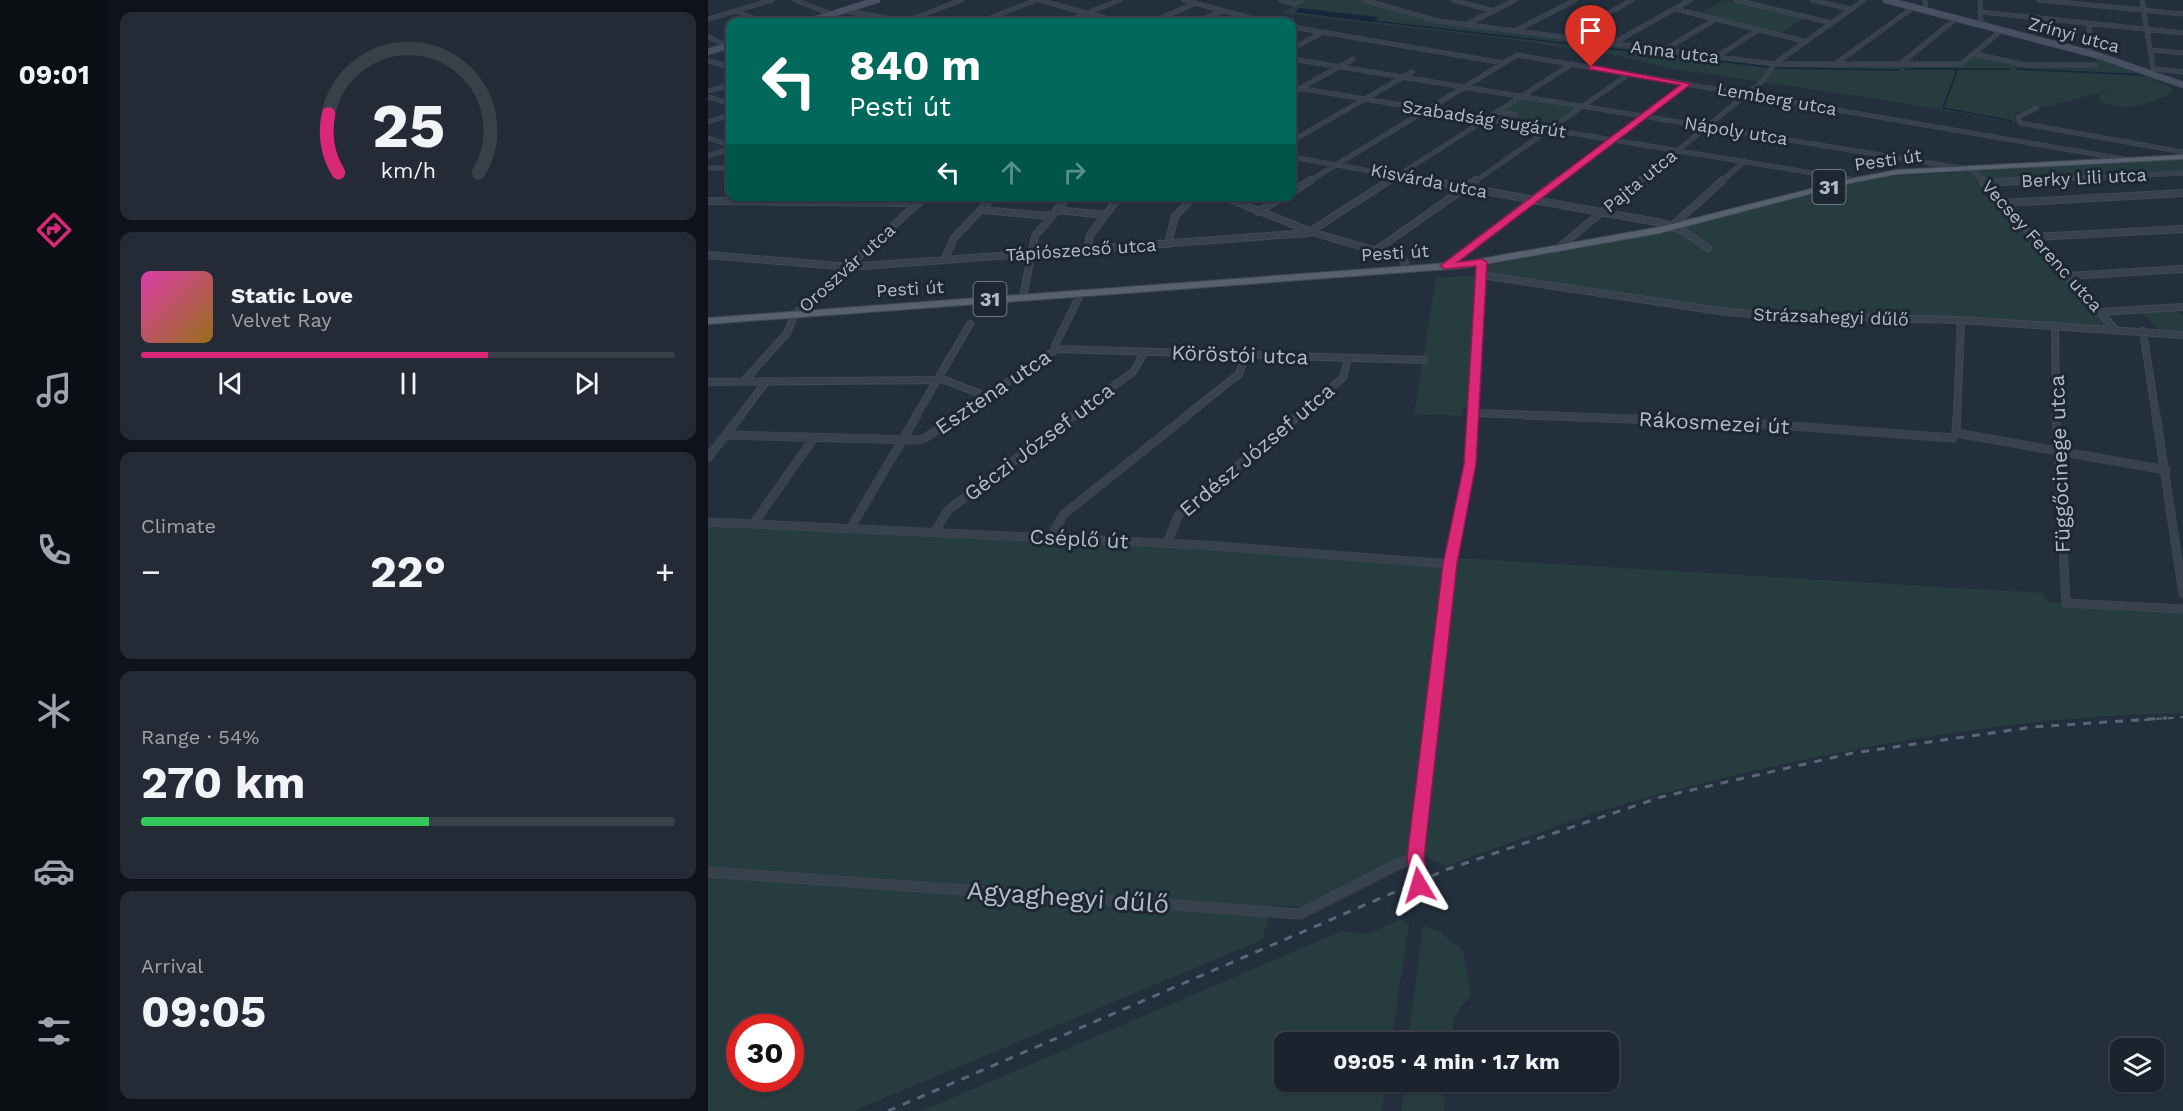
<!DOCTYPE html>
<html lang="en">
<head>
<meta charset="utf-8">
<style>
  :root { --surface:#1b232e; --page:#242b36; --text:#f1f3f6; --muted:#a0a4aa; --line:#39404a; --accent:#db2777 }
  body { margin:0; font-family:"Work Sans",sans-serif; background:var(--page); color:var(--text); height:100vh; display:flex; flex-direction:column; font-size:22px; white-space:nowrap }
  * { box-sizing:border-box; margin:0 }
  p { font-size:20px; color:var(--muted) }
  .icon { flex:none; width:33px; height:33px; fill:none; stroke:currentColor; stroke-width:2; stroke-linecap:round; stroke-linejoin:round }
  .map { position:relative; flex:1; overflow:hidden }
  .side { display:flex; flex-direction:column; gap:12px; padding:12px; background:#0f1319; width:600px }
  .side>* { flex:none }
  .top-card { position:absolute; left:18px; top:18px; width:570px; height:183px; border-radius:12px; box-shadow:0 2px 4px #0004,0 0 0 2px var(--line); background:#00695c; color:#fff; overflow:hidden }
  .controls { position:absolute; left:1402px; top:1038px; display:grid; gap:12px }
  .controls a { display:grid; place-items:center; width:54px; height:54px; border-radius:12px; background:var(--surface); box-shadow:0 2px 4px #0004,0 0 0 2px var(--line); font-size:30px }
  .speed { position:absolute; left:18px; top:1014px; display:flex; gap:12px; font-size:30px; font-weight:700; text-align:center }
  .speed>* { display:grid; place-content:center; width:78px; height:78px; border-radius:50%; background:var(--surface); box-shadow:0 2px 4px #0004,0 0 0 2px var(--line); line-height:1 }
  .speed .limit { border:9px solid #d22; background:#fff; color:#111 }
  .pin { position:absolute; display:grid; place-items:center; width:51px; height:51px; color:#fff; margin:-62px -26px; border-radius:50% 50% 50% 0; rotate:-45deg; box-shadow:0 0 6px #0007 }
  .pin .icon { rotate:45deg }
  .me { position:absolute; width:66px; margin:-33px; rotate:353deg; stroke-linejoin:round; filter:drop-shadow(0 0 4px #0008) }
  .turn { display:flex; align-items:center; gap:21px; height:126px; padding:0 24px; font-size:27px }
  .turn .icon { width:78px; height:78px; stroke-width:2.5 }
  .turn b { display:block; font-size:42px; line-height:51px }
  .lanes { display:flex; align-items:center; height:57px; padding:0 24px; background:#0003; justify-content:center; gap:30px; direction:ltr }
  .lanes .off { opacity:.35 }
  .big { font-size:45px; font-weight:700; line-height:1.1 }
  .side .card { flex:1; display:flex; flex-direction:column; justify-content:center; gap:9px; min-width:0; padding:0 21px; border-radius:12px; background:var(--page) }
  .side .dial { align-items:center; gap:0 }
  .dial svg { height:156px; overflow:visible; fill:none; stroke:var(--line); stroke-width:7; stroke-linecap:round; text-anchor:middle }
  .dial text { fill:var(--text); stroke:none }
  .song { display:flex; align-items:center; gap:18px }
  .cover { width:72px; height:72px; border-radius:9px; background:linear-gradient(135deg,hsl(320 70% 55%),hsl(40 70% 35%)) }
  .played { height:6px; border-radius:3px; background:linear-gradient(90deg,var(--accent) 65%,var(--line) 65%) }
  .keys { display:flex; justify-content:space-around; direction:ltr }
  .heat { display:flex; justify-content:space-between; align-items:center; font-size:33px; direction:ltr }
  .charge { height:9px; border-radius:4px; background:linear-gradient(90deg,#34c759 54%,var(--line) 0) }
  .trip { position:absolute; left:566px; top:1032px; width:345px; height:60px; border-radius:12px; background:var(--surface); box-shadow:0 2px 4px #0004,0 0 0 2px var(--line); font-weight:700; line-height:60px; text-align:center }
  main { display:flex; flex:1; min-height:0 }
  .menu { display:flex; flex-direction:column; width:108px; justify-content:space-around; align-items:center; background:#0b0e12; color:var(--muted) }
  .menu .icon { width:42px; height:42px }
  .menu .current { color:var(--accent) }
  .menu b { font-size:27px; color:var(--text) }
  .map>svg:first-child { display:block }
  .green { fill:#263c3f; fill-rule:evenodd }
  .water { fill:#17263c }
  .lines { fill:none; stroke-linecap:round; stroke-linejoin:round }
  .stream { stroke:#17263c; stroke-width:1.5 }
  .street-far3-casing { stroke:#414a57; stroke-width:5 }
  .street-far2-casing { stroke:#414a57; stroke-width:8 }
  .street-far1-casing { stroke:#414a57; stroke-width:9 }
  .street-casing { stroke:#414a57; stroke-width:11 }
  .secondary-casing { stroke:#414a57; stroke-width:7 }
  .primary-casing { stroke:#414a57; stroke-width:2 }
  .street-far3 { stroke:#38414e; stroke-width:4.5 }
  .street-far2 { stroke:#38414e; stroke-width:6 }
  .street-far1 { stroke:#38414e; stroke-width:8 }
  .street { stroke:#38414e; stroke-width:10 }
  .secondary { stroke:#465061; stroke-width:6 }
  .primary { fill:#56606e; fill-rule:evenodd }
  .rail-far1 { stroke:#5a6575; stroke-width:2; stroke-dasharray:6 6; stroke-linecap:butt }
  .rail { stroke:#5a6575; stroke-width:3; stroke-dasharray:8 8; stroke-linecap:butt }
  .route { fill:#db2777; stroke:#8e194d; stroke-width:1.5 }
  .labels { text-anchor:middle; stroke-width:6; stroke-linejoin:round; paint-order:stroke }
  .far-street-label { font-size:18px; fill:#b4bcc9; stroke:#1d2633 }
  .shield { fill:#1d2633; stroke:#878f9c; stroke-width:1.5 }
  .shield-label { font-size:20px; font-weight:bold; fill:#b4bcc9 }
  .street-label { font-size:21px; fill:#b4bcc9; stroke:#1d2633 }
  .near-street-label { font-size:26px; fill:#b4bcc9; stroke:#1d2633 }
</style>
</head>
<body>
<main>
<nav class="menu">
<b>09:01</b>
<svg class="icon current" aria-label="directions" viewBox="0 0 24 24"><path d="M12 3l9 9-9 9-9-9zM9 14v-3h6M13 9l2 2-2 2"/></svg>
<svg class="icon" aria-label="music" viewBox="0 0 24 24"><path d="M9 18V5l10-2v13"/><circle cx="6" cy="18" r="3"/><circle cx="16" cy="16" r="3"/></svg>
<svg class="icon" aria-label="phone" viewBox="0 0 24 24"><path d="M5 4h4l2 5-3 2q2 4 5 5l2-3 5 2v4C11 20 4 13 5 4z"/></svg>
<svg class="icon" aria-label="climate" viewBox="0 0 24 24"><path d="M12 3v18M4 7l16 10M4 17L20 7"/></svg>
<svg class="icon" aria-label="car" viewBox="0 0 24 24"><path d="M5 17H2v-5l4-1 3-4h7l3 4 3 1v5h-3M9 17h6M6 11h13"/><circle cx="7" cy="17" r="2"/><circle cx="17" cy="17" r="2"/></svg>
<svg class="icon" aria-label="filters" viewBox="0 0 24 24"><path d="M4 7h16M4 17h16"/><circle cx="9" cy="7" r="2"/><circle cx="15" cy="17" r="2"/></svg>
</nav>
<section class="side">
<div class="card dial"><svg viewBox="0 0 100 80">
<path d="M14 69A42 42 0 1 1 86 69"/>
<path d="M14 69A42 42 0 0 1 9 39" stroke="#db2777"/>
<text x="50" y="56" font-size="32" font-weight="700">25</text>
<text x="50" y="72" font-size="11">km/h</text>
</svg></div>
<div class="card">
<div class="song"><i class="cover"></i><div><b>Static Love</b><p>Velvet Ray</p></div></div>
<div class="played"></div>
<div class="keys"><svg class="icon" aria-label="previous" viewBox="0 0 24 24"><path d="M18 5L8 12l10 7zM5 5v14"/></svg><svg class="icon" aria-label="pause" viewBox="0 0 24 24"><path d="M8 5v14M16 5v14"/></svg><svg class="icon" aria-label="next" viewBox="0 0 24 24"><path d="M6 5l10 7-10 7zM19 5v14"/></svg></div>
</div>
<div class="card"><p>Climate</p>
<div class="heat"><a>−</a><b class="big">22°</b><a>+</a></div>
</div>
<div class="card"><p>Range · 54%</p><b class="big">270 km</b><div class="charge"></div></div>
<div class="card"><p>Arrival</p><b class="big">09:05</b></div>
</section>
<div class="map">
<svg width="1475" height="1111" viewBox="0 0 1475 1111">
  <rect width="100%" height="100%" fill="#242f3e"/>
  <path class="green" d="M598,0H650L729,22L1071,66H1252L1266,56L1312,65L1386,64L1390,57L1451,78L1445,81L1461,86L1465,91C1445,105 1412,114 1390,99L1392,94L1408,88L1342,106H1328L1306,114L1308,123L1175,100L960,68L915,57L808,40L573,13Z
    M1016,0H1018L1096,18L1073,34L992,14Z
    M813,97L871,107L842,127L802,122L812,114L795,111Z
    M1475,159V173L1278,184L1406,328L1073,315L1012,309L781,274L778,270L781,265L967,230L1172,177Z
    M769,275L762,408H756L755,416L706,414L728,278Z
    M1468,310L1475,317V330L1450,329L1434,312Z
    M0,522L342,537L742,564L702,854L597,907L565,905L554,940L145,1111H0ZM32,1028H82V1078H32Z
    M750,558L1335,593L1339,602L1475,612V713C1303,716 1119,750 952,794C879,813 808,841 738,866L712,854Z
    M694,919L701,924L683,1042H576V1082H678L674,1111H214L634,931L660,934Z
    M715,925L732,932L755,951L763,994L747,1016L742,1042H700Z
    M696,1082H737L736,1111H694Z"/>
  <path class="water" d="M591,8L668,17L670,18L663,22L586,12Z"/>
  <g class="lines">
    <path class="stream" d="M666,21L1070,68L1191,70
      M1198,69H1302
      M1308,69L1437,75
      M1247,70L1248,74L1235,108L1304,121"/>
    <defs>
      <path id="street-far3" d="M87,0L125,15
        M331,0L412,22
        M476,0L557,22
        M573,0L586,4L594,0
        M656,0L730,21L1066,64H1253L1294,30
        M745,0L786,11
        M1028,0L1123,23
        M1104,0L1143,9
        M1217,0L1218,10
        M1272,0L1273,25
        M1331,0L1475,14
        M1434,0L1446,74
        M967,9L1096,41
        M27,11L55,22
        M137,11L203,22
        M1272,12L1475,33
        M0,19L64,0
        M196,22L254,0
        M272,22L328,0
        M356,22L412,0
        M444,22L488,3
        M488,22L514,11
        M1381,23L1382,53
        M759,24L807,0
        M584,27L796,63
        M807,31L867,0
        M0,37L20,46
        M857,37L924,0
        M904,44L982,0
        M584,49L613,33
        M956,50L1008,19
        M1444,50L1475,53
        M1267,54L1318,65H1387
        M1008,57L1050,30
        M584,59L1265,170L1276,182
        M0,61L22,67
        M1127,64L1206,7
        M1191,65L1249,18
        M1447,69L1475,72
        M584,87L1147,180
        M0,91L22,85
        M584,93L645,59
        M0,97L22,104
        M1329,108L1310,117L1312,123L1475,152
        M791,112L808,115L798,122
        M0,122L22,115
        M0,138L22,145
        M584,141L704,72
        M0,156L22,149
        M584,157L724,182
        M0,168H22
        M600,182L809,55L1415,159
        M680,182L864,64
        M766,182L921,74
        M849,182L979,84
        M931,182L1055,81L1066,64L1156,0
        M1013,182L1037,161
        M1297,182L1475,173"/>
      <path id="street-far2" d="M716,180L954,223L975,231L1000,248
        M1274,180L1406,328
        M1277,183L1327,180
        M584,192L603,180
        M514,196L604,232L695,259L699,269
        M0,201L211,203
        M1295,203L1475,193
        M273,210L342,216
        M348,210L397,215
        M550,212L576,196
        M964,226L1015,180
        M1326,237L1475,229
        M460,244L467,216L487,196
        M849,249L933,180
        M379,250L382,235L412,196
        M667,251L768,180
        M0,255L141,267L600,233L682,180
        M236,260L246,238L286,196
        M737,266L851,180
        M773,275L1011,311L1062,316L1253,320L1475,335
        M1360,276L1475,269
        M315,297L327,236L361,196
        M1393,312L1475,307
        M1347,325L1348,416
        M1435,331L1448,416
        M349,349L716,360
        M349,349L347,345L373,293
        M36,381L79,333L87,314L218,196
        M0,382L237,380L280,397
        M766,413L856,416
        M32,416L58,382
        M208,416L262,324
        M249,416L349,349
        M365,416L425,372L436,353
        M478,416L531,374L538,355
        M589,416L635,378L640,358
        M765,416L774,262
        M1249,416L1253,320"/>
      <path id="street-far1" d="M816,415L1056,424L1245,438
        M1249,415L1248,433L1458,470
        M1348,415L1358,603L1475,609
        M1448,415L1475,594
        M18,435L209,440L217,438L251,415
        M0,458L33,415
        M0,522L495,545L742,564
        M46,523L106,438
        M142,529L209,415
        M226,533L240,510L367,415
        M342,537L356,514L480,415
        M459,543L470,516L591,415
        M724,720L742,564L762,464L765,415"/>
      <path id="street" d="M0,872L592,914L690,864L708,858
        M709,898L712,881L708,858L724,718"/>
      <path id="secondary" d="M1178,0L1392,56L1475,85
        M99,22L169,0
        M0,52L22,45"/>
      <path id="primary" d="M1475,155V159L1189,174L1147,182L952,233L755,268L0,324V318L755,262L952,227L1147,178L1189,170Z"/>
    </defs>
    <use href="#street-far3" class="street-far3-casing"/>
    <use href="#street-far2" class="street-far2-casing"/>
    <use href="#street-far1" class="street-far1-casing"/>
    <use href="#street" class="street-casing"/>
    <use href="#secondary" class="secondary-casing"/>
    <use href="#primary" class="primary-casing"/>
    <use href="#street-far3" class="street-far3"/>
    <use href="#street-far2" class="street-far2"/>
    <use href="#street-far1" class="street-far1"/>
    <use href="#street" class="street"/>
    <use href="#secondary" class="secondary"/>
    <use href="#primary" class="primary"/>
    <path class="rail-far1" d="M1436,720L1475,717"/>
    <path class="rail" d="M180,1111L740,869L953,797L1145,753L1325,727L1459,718"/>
  </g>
  <path class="route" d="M883,65L983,84L750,262L774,259L779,262L768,464L749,564L716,858L720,885L718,890L711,892L705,890L699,858L735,564L756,464L768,266L737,269L732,266L972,85L880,69Z"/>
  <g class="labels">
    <g class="far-street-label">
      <text transform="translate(1366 35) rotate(15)" y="6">Zrínyi utca</text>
      <text transform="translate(967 52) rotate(7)" y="6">Anna utca</text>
      <text transform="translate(1069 99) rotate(10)" y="6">Lemberg utca</text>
      <text transform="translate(776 119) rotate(9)" y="6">Szabadság sugárút</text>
      <text transform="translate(1028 131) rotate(9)" y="6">Nápoly utca</text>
      <text transform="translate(1180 160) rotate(-8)" y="6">Pesti út</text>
      <text transform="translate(1376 178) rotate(-3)" y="6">Berky Lili utca</text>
      <text transform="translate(721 181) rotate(11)" y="6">Kisvárda utca</text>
      <text transform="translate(932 181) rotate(-39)" y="6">Pajta utca</text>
      <text transform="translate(1334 246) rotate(48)" y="6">Vecsey Ferenc utca</text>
      <text transform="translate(373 250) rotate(-4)" y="6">Tápiószecső utca</text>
      <text transform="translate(687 253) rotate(-4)" y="6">Pesti út</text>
      <text transform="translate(139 268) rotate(-42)" y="6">Oroszvár utca</text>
      <text transform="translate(202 289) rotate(-4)" y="6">Pesti út</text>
      <text transform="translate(1123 317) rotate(2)" y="6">Strázsahegyi dűlő</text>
    </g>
    <g class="shield">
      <rect x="1104.5" y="170" width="33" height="34" rx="4.5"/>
      <rect x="265.5" y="282" width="33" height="34" rx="4.5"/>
    </g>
    <g class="shield-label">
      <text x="1121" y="194">31</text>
      <text x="282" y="306">31</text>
    </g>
    <g class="street-label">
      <text transform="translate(532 355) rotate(2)" y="7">Köröstói utca</text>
      <text transform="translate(285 392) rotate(-34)" y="7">Esztena utca</text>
      <text transform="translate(1006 423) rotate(3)" y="7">Rákosmezei út</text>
      <text transform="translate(331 442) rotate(-37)" y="7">Géczi József utca</text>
      <text transform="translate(549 450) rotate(-40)" y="7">Erdész József utca</text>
      <text transform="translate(1352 464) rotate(-92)" y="7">Függőcinege utca</text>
      <text transform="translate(371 539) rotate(3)" y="7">Cséplő út</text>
    </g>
    <g class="near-street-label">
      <text transform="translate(360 897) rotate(4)" y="9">Agyaghegyi dűlő</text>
    </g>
  </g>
</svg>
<div class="controls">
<a><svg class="icon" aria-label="layers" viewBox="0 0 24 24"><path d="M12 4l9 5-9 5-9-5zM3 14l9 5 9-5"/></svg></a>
</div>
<div class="speed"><div class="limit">30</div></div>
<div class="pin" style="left:883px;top:67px;background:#d93025"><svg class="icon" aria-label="arrive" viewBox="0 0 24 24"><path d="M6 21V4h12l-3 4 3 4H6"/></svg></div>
<svg class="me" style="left:711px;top:885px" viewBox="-20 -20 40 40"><path d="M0-17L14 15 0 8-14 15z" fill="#db2777" stroke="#fff" stroke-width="4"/></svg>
<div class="trip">09:05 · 4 min · 1.7 km</div>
<div class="top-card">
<div class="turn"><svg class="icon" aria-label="left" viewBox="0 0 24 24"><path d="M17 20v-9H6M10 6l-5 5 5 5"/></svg><div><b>840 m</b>Pesti út</div></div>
<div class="lanes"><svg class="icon" aria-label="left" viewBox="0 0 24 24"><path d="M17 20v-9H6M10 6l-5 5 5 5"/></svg><svg class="icon off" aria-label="ahead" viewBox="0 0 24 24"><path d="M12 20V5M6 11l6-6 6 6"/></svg><svg class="icon off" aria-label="right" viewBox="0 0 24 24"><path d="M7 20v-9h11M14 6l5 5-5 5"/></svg></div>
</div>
</div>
</main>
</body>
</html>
